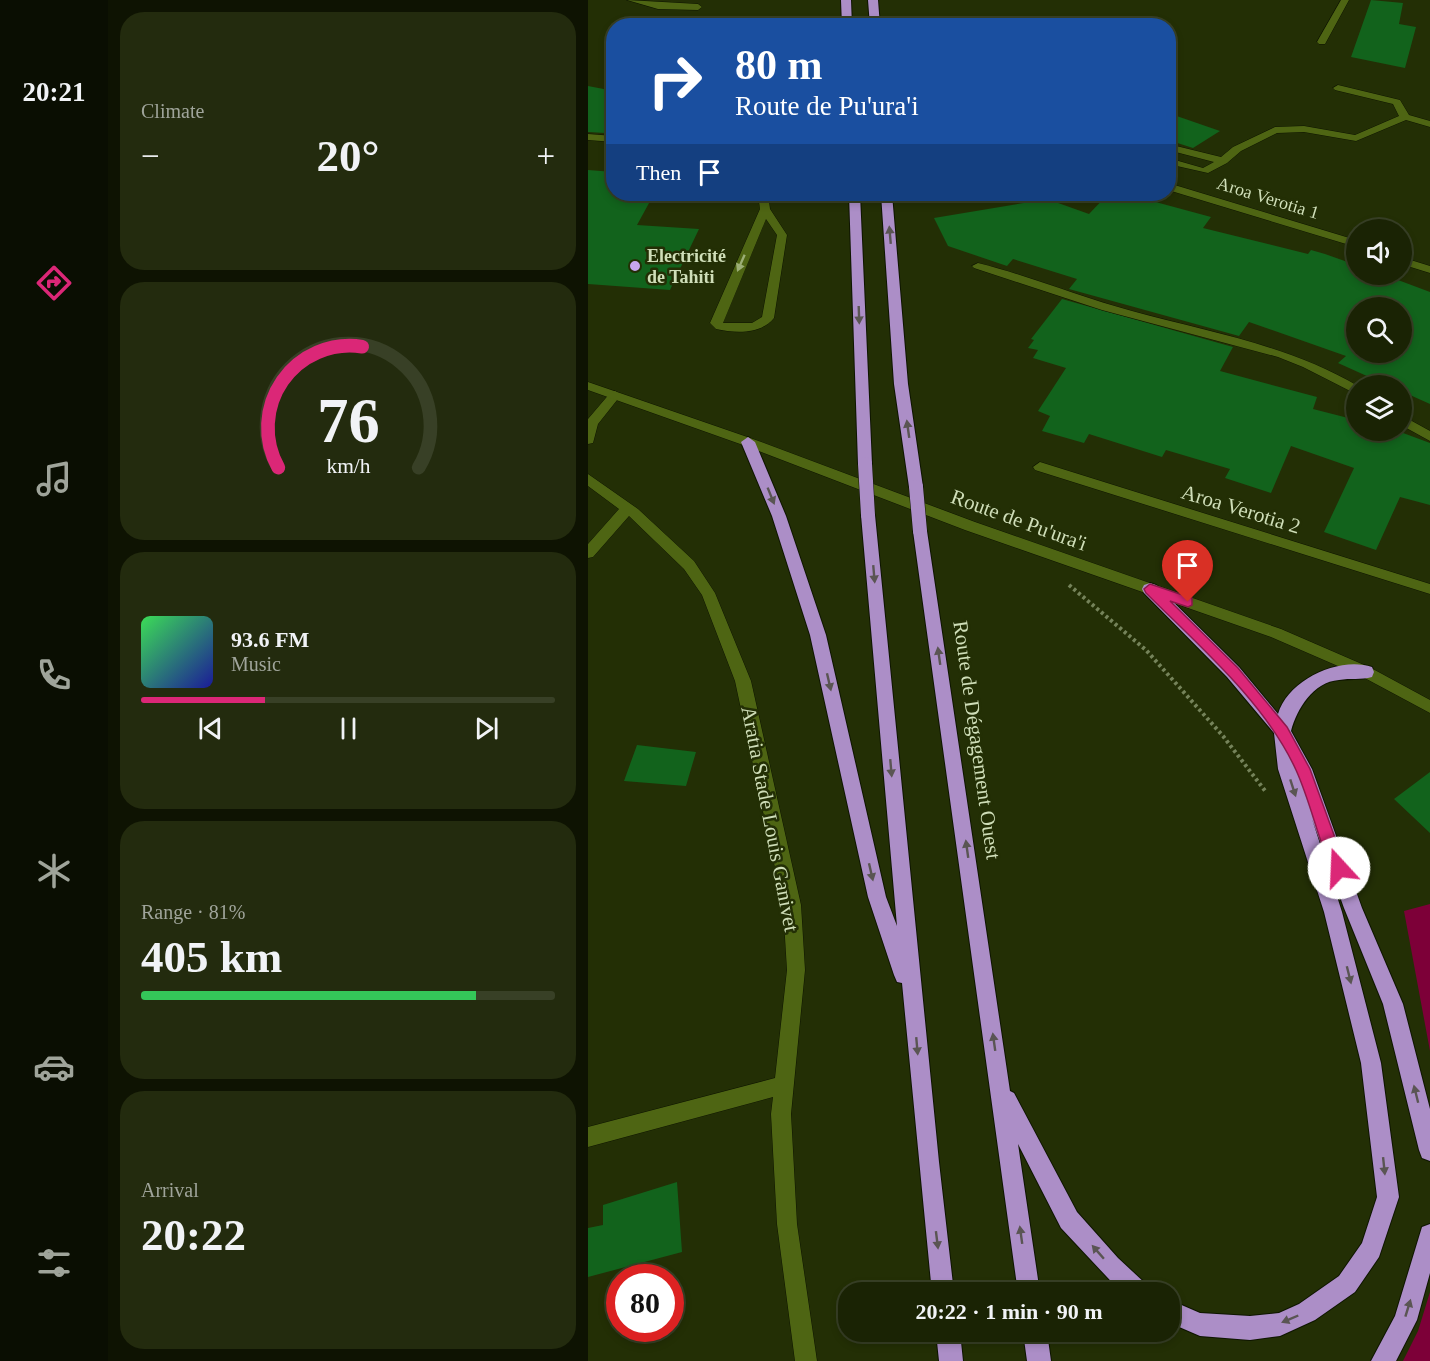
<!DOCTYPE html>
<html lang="en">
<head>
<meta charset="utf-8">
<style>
  :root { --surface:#1a2304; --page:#232b0e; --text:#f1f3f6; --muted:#9fa49a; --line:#384026; --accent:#db2777 }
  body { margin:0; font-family:Georgia,serif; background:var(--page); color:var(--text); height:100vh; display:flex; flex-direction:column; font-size:22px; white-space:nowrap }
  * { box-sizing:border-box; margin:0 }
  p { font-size:20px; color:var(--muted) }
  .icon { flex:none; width:33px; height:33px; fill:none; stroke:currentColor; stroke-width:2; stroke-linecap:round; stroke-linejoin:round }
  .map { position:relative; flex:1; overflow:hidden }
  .sheet { display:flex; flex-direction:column; gap:12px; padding:12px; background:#0e1302; width:480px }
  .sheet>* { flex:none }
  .banner { position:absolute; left:18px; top:18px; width:570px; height:183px; border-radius:24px; box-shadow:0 3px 9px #0003,0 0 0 2px var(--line); background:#1a4fa0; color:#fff; overflow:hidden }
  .fabs { position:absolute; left:758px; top:219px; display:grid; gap:12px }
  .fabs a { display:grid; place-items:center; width:66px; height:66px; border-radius:50%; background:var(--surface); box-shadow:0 3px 9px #0003,0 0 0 2px var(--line); font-size:30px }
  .speed { position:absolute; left:18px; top:1264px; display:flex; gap:12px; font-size:30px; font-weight:700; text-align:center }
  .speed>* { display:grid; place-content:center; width:78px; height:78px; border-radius:50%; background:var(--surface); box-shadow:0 3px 9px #0003,0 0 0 2px var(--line); line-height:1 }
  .speed .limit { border:9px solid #d22; background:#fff; color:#111 }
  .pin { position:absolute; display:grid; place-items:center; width:51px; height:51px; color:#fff; margin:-62px -26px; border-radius:50% 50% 50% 0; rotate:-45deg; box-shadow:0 0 6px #0007 }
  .pin .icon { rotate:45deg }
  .me { position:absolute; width:66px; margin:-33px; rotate:340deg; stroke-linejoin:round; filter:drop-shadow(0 0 4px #0008) }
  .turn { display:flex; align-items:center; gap:21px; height:126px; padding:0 30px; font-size:27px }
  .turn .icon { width:78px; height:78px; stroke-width:2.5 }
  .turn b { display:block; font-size:42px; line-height:51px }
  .then { display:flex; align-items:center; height:57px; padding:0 30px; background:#0003; gap:12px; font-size:22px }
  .big { font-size:45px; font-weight:700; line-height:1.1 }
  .sheet .widget { flex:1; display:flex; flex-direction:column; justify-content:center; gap:9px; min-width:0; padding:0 21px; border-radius:24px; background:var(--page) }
  .sheet .dial { align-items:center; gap:0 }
  .dial svg { height:156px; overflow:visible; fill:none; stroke:var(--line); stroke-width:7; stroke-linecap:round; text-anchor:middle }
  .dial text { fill:var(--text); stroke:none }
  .song { display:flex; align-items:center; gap:18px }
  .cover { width:72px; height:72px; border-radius:9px; background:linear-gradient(135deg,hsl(130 70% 55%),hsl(240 70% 35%)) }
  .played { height:6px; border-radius:3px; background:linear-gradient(90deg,var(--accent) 30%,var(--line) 30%) }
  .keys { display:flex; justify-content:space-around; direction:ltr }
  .heat { display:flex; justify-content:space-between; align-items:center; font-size:33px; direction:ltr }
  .charge { height:9px; border-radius:4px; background:linear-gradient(90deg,#34c759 81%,var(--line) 0) }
  .trip { position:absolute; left:250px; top:1282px; width:342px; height:60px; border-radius:24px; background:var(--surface); box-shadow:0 3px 9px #0003,0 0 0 2px var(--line); font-weight:700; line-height:60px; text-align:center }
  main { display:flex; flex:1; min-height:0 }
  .tab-bar { display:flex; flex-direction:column; width:108px; justify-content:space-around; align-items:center; background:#0a0e02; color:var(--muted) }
  .tab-bar .icon { width:42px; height:42px }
  .tab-bar .selected { color:var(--accent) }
  .tab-bar b { font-size:27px; color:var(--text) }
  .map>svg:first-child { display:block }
  .green { fill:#7d0038 }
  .building { fill:#12631c; fill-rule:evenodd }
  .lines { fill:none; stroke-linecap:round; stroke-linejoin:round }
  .service-casing { stroke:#0e1501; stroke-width:1 }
  .minor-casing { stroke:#0e1501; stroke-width:1 }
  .secondary-casing { stroke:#0e1501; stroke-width:1 }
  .trunk-casing { stroke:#0e1501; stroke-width:2 }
  .path { stroke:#75835a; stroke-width:4; stroke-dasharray:3 3; stroke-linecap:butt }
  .service { fill:#4e6513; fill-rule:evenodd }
  .minor { fill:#4e6513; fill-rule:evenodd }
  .secondary { fill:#4e6513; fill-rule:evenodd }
  .trunk { fill:#ac8ec7; fill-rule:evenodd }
  .trunk-bridge-casing { stroke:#0e1501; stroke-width:15; stroke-linecap:butt }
  .trunk-bridge { stroke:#ac8ec7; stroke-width:14 }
  .oneway { fill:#5a5553 }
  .oneway2 { fill:#9bae76 }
  .route { fill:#db2777; stroke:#8e194d; stroke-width:1.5 }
  .poi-dot { fill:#c7a6ef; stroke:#232f05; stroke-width:2 }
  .labels { text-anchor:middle; stroke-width:5; stroke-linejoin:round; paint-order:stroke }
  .far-street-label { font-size:18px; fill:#cfdeb8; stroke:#232f05 }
  .far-poi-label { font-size:18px; font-weight:bold; fill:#cfdeb8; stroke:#232f05; text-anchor:start }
  .street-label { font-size:21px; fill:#cfdeb8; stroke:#232f05 }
</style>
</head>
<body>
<main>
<nav class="tab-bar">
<b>20:21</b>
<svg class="icon selected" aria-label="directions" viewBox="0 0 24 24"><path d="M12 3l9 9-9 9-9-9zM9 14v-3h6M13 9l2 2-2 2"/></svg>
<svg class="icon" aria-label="music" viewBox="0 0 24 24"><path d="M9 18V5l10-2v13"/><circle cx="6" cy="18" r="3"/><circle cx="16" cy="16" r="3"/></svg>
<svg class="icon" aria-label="phone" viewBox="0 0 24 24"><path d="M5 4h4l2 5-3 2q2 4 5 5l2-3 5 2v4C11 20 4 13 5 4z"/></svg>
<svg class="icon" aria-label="climate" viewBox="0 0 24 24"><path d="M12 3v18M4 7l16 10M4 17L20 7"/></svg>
<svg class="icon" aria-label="car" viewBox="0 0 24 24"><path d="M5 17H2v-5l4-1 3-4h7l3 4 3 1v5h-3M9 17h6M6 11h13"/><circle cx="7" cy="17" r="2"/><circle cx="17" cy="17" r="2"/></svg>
<svg class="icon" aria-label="filters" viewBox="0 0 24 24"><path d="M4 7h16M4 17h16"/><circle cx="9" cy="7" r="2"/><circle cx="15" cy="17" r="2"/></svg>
</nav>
<section class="sheet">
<div class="widget"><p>Climate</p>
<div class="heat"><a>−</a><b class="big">20°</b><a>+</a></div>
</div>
<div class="widget dial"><svg viewBox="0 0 100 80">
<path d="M14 69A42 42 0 1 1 86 69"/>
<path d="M14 69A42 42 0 0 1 57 7" stroke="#db2777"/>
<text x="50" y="56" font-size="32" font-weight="700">76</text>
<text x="50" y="72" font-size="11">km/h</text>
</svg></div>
<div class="widget">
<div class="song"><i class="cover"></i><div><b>93.6 FM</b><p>Music</p></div></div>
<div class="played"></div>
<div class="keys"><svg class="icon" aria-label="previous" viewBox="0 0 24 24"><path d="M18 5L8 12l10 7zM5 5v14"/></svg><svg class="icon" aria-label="pause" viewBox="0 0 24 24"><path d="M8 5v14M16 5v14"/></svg><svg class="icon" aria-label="next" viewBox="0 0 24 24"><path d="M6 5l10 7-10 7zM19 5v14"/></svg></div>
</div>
<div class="widget"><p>Range · 81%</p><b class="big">405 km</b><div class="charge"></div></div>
<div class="widget"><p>Arrival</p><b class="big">20:22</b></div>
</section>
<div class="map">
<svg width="842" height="1361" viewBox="0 0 842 1361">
  <rect width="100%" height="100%" fill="#232f05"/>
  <path class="green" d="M842,904V1051L816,911Z
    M842,1292V1361H815L830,1331Z"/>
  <path class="building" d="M783,0L815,3L811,24L828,27L817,68L763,57Z
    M0,86L26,91V119L17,133L0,132Z
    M580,113L632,131L605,148L580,140Z
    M0,170L26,172V194H66L49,225L111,229L82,290L0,284Z
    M520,194H538L623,217L615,228L720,254L723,250L737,254L768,265V274H794L842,292V404L813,391V386H801L750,363L758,356L661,322L651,336L481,289L489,279L425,259L419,266L360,246L346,218L459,199L501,214ZM768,308H813V352H768Z
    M474,299L645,347L632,371L729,397L725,409L768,420V430H807L842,443V505L812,497L788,550L736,532L766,468L703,446L683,493L637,478L642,469L578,450L574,457L501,434L496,443L454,431L462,416L450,411L478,368L445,358L450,350L440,348L446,340L443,339Z
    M49,745L108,752L98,786L36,781Z
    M842,772V833L806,799Z
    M89,1182L94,1252L0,1277V1228L15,1225V1205Z"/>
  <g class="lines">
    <defs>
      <path id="service" d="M39,0L110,4L114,7L110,10L70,9Z
        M0,134L26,136V142L0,140Z
        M170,194H180L182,209L199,235L186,318C172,335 147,333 128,329L122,323L172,209ZM178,219L189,235L174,317L164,323H135Z"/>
      <path id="minor" d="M753,0H761L737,44H731L729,42Z
        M750,85L812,100L821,115L842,121V127L818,120L768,141L716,132L689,133L653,151L639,163L620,173L580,164V158L615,168L626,162L580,150V144L633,157L645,147L687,127L716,126L767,135L811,116L805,104L747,90L745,88Z
        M580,183L768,240V247L580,190Z
        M813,257L842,266V273L813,264Z
        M390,263C442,276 492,297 544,311C621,332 700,345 770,386L768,394L715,367L690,357L514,310L386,268L384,266Z
        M27,391L33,395L10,424L5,443L0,444V419L23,392Z
        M813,415L842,431V441L813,425Z
        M452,462L842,584V594L447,470L445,467Z
        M0,474L50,509L106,561L127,593L163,681L213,905L217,970L203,1114L209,1224L229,1361H207L189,1224L183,1114L185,1097L0,1147V1127L187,1078L199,970L195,905L147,681L114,595L96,569L41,516L5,557L0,558V544L31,509L0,486Z"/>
      <path id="secondary" d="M0,382L165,439L387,522L693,629L783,668L842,700V713L773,676L683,637L377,530L155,445L0,390Z"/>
      <path id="trunk" d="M253,0H263L264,26H254Z
        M280,0H290L292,26H282Z
        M261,194H272L284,464L277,469L270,464Z
        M293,194H304L320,384L335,487L328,492L321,487L306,384Z
        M160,437L167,442L198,516L238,635L298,897L309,926L273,515L280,510L287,515L351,1162L366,1293H344L314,983L309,982L306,975L280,897L222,635L184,516L153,442Z
        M332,525L339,531L422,1091L426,1093L489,1212L530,1258L559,1285L562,1293H534L473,1228L430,1144L452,1293H430L325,531Z
        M562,583L568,585L651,667L690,714C700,680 751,656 784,667L786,672L784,677C773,680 762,678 751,680C725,682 709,709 703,731L724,769L774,908L815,1004L842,1109V1161L834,1158L831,1150L795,1004L756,908L724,819L754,912L793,1063L811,1197L791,1257L767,1292L727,1320L692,1336L662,1340L612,1336L582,1323V1300L612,1313L662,1316L691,1313L711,1304L751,1276L774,1243L789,1197L773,1063L736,912L690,769L686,733L639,677L556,593L554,589L556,585Z
        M842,1224V1273L829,1320L808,1361H783L807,1316L834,1227Z
        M348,1332H372L375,1361H351Z
        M435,1332H459L463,1361H439Z"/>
    </defs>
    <use href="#service" class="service-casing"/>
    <use href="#minor" class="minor-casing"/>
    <use href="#secondary" class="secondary-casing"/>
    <use href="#trunk" class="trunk-casing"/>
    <path class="path" d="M481,585L558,650L635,736L678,792"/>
    <use href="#service" class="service"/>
    <use href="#minor" class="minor"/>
    <use href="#secondary" class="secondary"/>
    <use href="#trunk" class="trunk"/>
    <defs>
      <path id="trunk-bridge" d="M277,464L280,515
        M328,487L332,531"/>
    </defs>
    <use href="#trunk-bridge" class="trunk-bridge-casing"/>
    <use href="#trunk-bridge" class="trunk-bridge"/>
  </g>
  <defs><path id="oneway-solid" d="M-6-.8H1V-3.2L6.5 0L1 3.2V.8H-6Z" transform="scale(1.5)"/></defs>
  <g class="oneway">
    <use href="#oneway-solid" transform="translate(302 235) rotate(-95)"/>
    <use href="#oneway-solid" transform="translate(271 315) rotate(88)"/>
    <use href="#oneway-solid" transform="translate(320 429) rotate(-98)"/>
    <use href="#oneway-solid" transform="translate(183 496) rotate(68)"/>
    <use href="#oneway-solid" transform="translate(286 574) rotate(85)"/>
    <use href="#oneway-solid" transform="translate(351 656) rotate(-98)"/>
    <use href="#oneway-solid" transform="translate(241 682) rotate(77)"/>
    <use href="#oneway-solid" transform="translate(303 768) rotate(85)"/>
    <use href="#oneway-solid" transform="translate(705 788) rotate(72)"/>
    <use href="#oneway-solid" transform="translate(379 849) rotate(-98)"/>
    <use href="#oneway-solid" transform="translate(283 872) rotate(77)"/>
    <use href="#oneway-solid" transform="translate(761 975) rotate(76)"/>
    <use href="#oneway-solid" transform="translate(406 1042) rotate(-98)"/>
    <use href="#oneway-solid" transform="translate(329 1046) rotate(85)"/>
    <use href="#oneway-solid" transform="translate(828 1094) rotate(-104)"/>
    <use href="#oneway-solid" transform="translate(796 1166) rotate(84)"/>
    <use href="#oneway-solid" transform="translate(433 1235) rotate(-98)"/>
    <use href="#oneway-solid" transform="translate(349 1240) rotate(83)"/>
    <use href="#oneway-solid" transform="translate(510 1252) rotate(-131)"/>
    <use href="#oneway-solid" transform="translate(820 1308) rotate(-73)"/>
    <use href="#oneway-solid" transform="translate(702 1319) rotate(157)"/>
  </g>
  <use class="oneway2" href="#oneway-solid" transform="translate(153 263) rotate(114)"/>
  <path class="route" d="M562,584L604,598V605L600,607L582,601L650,668L699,727L722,769L758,868L756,873H745C730,840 723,803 708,770C677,702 610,645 558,593L556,589Z"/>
  <circle class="poi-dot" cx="47" cy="266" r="6"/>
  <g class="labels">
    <g class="far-street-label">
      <text transform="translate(680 198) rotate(17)" y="6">Aroa Verotia 1</text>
    </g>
    <g class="far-poi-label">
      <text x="59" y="262">Electricité<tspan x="59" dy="21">de Tahiti</tspan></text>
    </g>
    <g class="street-label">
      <text transform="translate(653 509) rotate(17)" y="7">Aroa Verotia 2</text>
      <text transform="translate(431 520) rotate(20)" y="7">Route de Pu'ura'i</text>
      <text transform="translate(389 740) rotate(82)" y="7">Route de Dégagement Ouest</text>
      <text transform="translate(182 819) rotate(79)" y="7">Aratia Stade Louis Ganivet</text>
    </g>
  </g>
</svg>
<div class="fabs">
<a><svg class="icon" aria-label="sound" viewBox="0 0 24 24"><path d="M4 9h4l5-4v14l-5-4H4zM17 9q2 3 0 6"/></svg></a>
<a><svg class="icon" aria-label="search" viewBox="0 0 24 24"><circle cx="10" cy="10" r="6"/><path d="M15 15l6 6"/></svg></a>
<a><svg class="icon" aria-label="layers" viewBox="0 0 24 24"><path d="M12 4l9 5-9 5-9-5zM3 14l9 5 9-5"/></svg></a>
</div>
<div class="speed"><div class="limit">80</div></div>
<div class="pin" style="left:600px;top:602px;background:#d93025"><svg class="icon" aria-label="arrive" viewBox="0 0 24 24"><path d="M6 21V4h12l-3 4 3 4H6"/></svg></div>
<svg class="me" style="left:751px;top:868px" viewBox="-20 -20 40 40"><circle r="19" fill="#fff"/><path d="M0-13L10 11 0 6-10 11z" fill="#db2777"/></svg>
<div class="trip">20:22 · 1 min · 90 m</div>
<div class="banner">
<div class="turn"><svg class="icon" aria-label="right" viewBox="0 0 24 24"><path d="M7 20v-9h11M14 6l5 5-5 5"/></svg><div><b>80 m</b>Route de Pu'ura'i</div></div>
<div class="then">Then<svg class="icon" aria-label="arrive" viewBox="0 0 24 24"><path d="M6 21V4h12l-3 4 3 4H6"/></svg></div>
</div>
</div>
</main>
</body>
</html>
